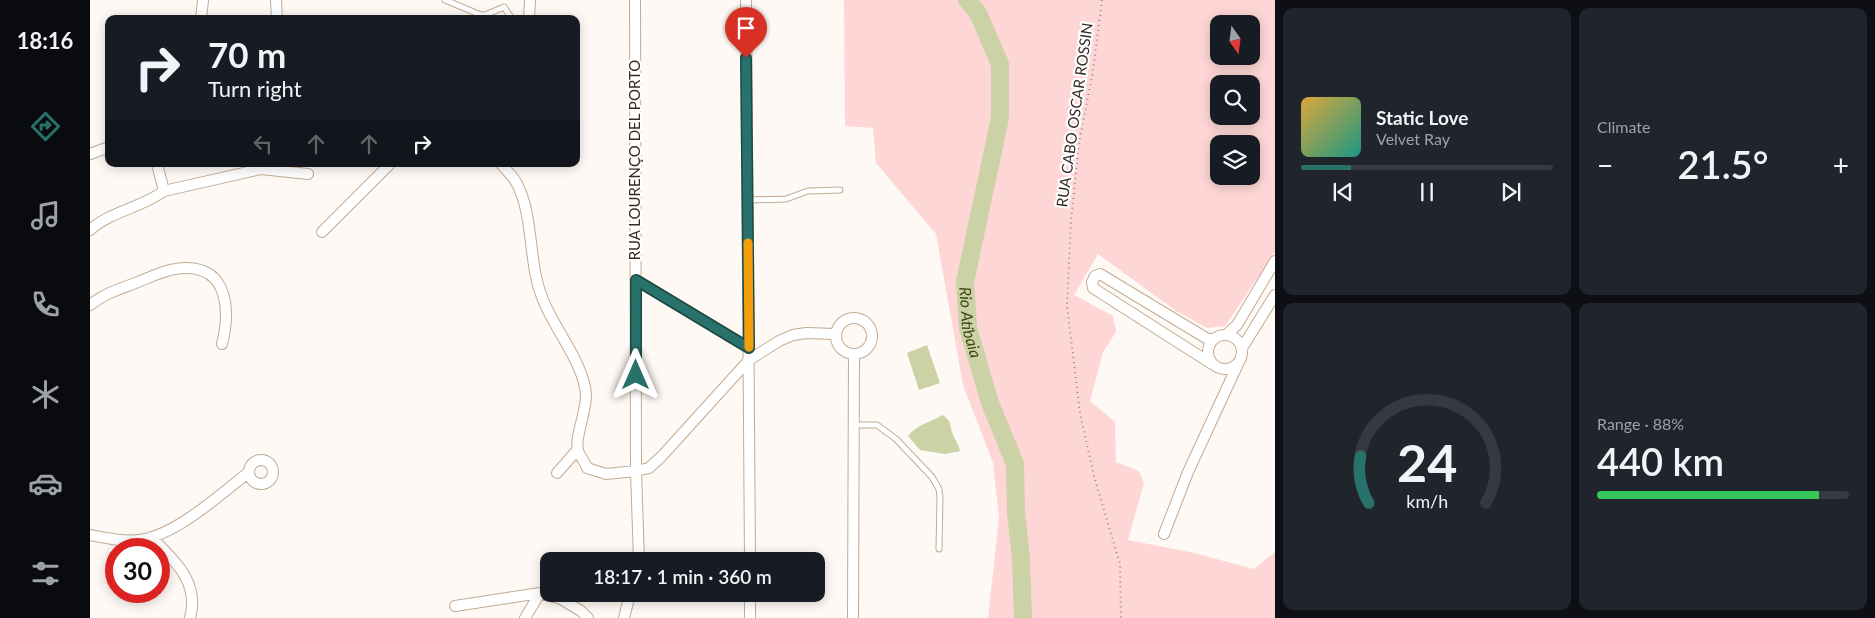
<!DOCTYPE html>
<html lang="en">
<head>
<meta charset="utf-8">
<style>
  :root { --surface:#171b24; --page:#20242c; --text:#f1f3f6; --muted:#9ea1a6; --line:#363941; --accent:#29726c }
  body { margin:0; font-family:Lato,sans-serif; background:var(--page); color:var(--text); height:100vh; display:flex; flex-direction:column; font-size:19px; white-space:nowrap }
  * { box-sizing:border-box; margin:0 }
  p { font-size:16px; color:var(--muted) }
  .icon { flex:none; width:28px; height:28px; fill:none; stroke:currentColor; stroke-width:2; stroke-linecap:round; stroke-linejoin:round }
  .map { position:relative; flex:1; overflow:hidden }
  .details { display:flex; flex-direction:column; gap:8px; padding:8px; background:#0d0f14; width:600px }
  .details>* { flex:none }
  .hud { position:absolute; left:15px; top:15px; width:475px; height:152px; border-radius:10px; box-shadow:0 2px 12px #0003; background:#171b24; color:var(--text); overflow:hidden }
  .needle { width:32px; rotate:166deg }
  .tools { position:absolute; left:1120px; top:15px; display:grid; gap:10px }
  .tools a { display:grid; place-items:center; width:50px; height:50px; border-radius:10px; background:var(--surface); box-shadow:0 2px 12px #0003; font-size:25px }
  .speed { position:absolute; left:15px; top:538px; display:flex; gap:10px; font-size:25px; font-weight:700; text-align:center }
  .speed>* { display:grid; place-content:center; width:65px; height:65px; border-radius:50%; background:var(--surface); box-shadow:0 2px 12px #0003; line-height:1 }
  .speed .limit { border:8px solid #d22; background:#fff; color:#111 }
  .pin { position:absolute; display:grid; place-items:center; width:42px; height:42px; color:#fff; margin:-51px -21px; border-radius:50% 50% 50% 0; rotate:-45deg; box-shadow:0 0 5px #0007 }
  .pin .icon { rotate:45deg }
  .me { position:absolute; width:55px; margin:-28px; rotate:0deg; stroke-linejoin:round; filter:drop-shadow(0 0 4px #0008) }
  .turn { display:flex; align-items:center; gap:18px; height:105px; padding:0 20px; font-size:22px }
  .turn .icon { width:65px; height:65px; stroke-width:2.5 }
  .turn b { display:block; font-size:35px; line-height:42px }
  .lanes { display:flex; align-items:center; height:48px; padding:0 20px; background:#0003; justify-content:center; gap:25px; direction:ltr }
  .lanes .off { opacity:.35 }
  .big { font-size:38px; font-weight:600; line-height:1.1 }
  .details .card { flex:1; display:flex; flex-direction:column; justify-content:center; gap:8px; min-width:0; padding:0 18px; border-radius:10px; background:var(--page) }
  .details .dial { align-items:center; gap:0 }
  .dial svg { height:130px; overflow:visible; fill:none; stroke:var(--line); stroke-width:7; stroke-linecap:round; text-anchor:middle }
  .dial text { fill:var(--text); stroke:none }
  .song { display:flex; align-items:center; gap:15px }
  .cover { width:60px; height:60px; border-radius:8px; background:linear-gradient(135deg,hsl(40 70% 55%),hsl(170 70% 35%)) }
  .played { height:5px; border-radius:2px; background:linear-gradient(90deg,var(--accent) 20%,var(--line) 20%) }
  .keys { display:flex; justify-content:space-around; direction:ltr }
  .heat { display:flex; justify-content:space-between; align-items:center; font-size:28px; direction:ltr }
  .charge { height:8px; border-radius:4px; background:linear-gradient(90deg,#34c759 88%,var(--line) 0) }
  .details .tiles { flex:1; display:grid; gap:8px; grid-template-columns:repeat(2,1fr) }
  .trip { position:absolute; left:450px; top:552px; width:285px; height:50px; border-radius:10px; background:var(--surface); box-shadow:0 2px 12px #0003; font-weight:600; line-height:50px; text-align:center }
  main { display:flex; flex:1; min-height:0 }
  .dock { display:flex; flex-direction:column; width:90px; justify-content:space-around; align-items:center; background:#090b0e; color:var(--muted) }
  .dock .icon { width:35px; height:35px }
  .dock .current { color:var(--accent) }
  .dock b { font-size:22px; color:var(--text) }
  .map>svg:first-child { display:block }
  .green { fill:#fed6d5; fill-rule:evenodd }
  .water { fill:#cad2a6 }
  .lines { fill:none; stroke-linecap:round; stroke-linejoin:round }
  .river { stroke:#cad2a6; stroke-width:18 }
  .service-casing { stroke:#c2ab93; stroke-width:7 }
  .minor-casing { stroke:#c2ab93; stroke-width:12 }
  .path { stroke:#958e87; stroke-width:2; stroke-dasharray:1 4; stroke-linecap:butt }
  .service { stroke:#fff; stroke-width:5 }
  .minor { stroke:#fff; stroke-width:10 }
  .route-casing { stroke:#1b4a46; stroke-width:12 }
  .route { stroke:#29726c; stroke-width:9 }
  .slow { stroke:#f59e0b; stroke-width:9 }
  .labels { text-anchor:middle; stroke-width:4.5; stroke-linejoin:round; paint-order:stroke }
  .street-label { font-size:15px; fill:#352b22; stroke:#fff }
  .water-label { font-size:16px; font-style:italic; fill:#404714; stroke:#fff }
</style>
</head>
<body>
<main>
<nav class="dock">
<b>18:16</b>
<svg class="icon current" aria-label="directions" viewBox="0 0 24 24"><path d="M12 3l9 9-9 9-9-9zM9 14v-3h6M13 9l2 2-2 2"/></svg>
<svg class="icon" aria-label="music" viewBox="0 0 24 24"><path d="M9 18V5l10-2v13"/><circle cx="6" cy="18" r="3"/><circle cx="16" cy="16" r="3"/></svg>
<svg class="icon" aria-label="phone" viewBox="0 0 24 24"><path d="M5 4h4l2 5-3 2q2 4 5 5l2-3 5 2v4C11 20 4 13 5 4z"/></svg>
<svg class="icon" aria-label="climate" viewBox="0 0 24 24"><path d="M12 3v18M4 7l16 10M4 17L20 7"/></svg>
<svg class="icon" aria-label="car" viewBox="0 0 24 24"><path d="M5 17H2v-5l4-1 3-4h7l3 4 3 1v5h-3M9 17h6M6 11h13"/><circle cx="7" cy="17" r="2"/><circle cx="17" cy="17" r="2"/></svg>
<svg class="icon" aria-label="filters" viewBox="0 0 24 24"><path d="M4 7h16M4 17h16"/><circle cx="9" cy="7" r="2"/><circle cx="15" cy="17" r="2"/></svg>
</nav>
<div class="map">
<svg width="1185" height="618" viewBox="0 0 1185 618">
  <rect width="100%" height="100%" fill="#fef9f4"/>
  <path class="green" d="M754,0H1185V252L1135,326L1117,328L1086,311L1008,254L984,295L1023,316L1026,332L1013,352L1000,401L1025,422L1026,462L1049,471L1054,483L1038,540L1104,553L1164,569L1185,552V618H898L909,518L903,463L873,385L846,234L786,163L783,128L755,126ZM1129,24H1161V56H1129ZM1129,84H1161V116H1129ZM1129,144H1161V176H1129Z"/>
  <path class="water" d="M837,345L850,383L829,390L817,353Z
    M853,415C862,423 859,422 862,432C864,439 869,444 870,451L855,454L830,450L818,436C826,425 841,422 853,415Z"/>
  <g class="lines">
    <path class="river" id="s1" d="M877,0L888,13L910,64V118L875,282L878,328L900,403L925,464L926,512L931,559L933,618"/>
    <defs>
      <path id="service" d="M355,0L391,15H395L414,7L422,19
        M658,200L696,199L718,191L750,190
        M764,425H787L806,439L842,477L849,489L850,497L849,549"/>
      <path id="minor" d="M186,0L187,19
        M545,0L546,471L549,561
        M656,0L660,561
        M111,19L113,0
        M439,19L440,0
        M0,154L19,147
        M411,164C416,170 422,175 426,182C444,214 438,262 452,297C463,328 493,361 496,394C497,411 484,438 488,451C490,456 495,462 497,468L516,474L546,471L559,468L572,456L659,360L689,341L703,335L716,333L745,334
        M74,191L171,169L218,174
        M0,230C21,211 51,208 74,191L67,164
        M232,232L300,164
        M546,280L659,348
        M0,305C15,293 30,289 48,282C63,276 79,268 96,268C139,268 140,312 132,344
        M746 336a18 18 0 1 1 36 0a18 18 0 1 1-36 0Z
        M1136,335L1147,325L1185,261
        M1118 352a17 17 0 1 1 34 0a17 17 0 1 1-34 0Z
        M1152,348L1185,295
        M1122,364L1003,288L1002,282L1005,276L1010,274L1116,338L1123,340
        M159 472a12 12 0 1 1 24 0a12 12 0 1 1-24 0Z
        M467,473L488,449
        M1074,534L1098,472L1148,364
        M0,535C16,538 33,542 49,540C85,536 131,494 159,472
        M61,537C84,560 110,582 100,618
        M660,594V618
        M365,606L450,593L471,599L491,611L498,618
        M435,618L450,593
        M534,618L540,594
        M763,618L764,354"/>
    </defs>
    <use href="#service" class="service-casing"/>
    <use href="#minor" class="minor-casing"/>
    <path class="path" d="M1012,0L1003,71L989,143L981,221L977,305L990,413L1004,476L1030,564L1031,618"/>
    <use href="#service" class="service"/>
    <use href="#minor" class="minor"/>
  </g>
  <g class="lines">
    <defs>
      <path id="route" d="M546,375V280L659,348L656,58"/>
    </defs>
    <use href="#route" class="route-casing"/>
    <use href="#route" class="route"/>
    <path class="slow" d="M658,243L659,347"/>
  </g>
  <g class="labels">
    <g class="street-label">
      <text transform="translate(985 115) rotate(-82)" y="5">RUA CABO OSCAR ROSSIN</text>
      <text transform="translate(545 160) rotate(-90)" y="5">RUA LOURENÇO DEL PORTO</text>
    </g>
    <g class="water-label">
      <text dy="6" stroke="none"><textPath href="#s1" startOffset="335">Rio Atibaia</textPath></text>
    </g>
  </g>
</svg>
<div class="tools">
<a><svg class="needle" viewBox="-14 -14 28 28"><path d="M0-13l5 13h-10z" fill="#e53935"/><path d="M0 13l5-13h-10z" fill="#9ea1a6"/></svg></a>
<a><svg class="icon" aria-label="search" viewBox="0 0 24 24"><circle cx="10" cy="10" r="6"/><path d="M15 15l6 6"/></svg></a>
<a><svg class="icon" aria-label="layers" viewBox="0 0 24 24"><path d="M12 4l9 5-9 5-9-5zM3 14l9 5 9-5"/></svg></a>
</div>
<div class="speed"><div class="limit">30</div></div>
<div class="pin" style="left:656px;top:58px;background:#d93025"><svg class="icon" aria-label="arrive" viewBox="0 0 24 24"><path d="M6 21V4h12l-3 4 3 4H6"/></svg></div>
<svg class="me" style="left:546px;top:375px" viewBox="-20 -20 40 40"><path d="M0-17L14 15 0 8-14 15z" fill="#29726c" stroke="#fff" stroke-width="4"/></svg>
<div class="trip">18:17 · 1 min · 360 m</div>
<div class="hud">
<div class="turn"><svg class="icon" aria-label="right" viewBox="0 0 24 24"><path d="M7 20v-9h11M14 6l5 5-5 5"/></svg><div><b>70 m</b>Turn right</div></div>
<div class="lanes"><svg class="icon off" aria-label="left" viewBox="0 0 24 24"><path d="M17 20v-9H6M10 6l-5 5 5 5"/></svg><svg class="icon off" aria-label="ahead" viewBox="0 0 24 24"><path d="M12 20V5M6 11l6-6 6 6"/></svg><svg class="icon off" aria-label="ahead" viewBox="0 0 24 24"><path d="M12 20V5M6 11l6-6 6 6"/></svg><svg class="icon" aria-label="right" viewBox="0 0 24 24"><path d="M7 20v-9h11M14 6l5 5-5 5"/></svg></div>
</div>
</div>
<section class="details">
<div class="tiles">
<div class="card">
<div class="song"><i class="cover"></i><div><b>Static Love</b><p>Velvet Ray</p></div></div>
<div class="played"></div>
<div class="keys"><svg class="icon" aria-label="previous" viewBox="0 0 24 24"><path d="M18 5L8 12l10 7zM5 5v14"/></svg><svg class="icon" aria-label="pause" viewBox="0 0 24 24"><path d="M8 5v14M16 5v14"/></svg><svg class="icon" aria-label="next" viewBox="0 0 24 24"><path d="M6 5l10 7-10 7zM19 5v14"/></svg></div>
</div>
<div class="card"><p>Climate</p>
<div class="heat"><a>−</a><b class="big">21.5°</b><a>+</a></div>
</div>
<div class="card dial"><svg viewBox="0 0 100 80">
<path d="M14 69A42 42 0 1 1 86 69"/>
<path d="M14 69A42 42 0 0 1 9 40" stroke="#29726c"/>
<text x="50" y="56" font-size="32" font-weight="700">24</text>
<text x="50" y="72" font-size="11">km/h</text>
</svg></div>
<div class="card"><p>Range · 88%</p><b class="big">440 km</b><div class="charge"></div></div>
</div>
</section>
</main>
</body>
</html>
